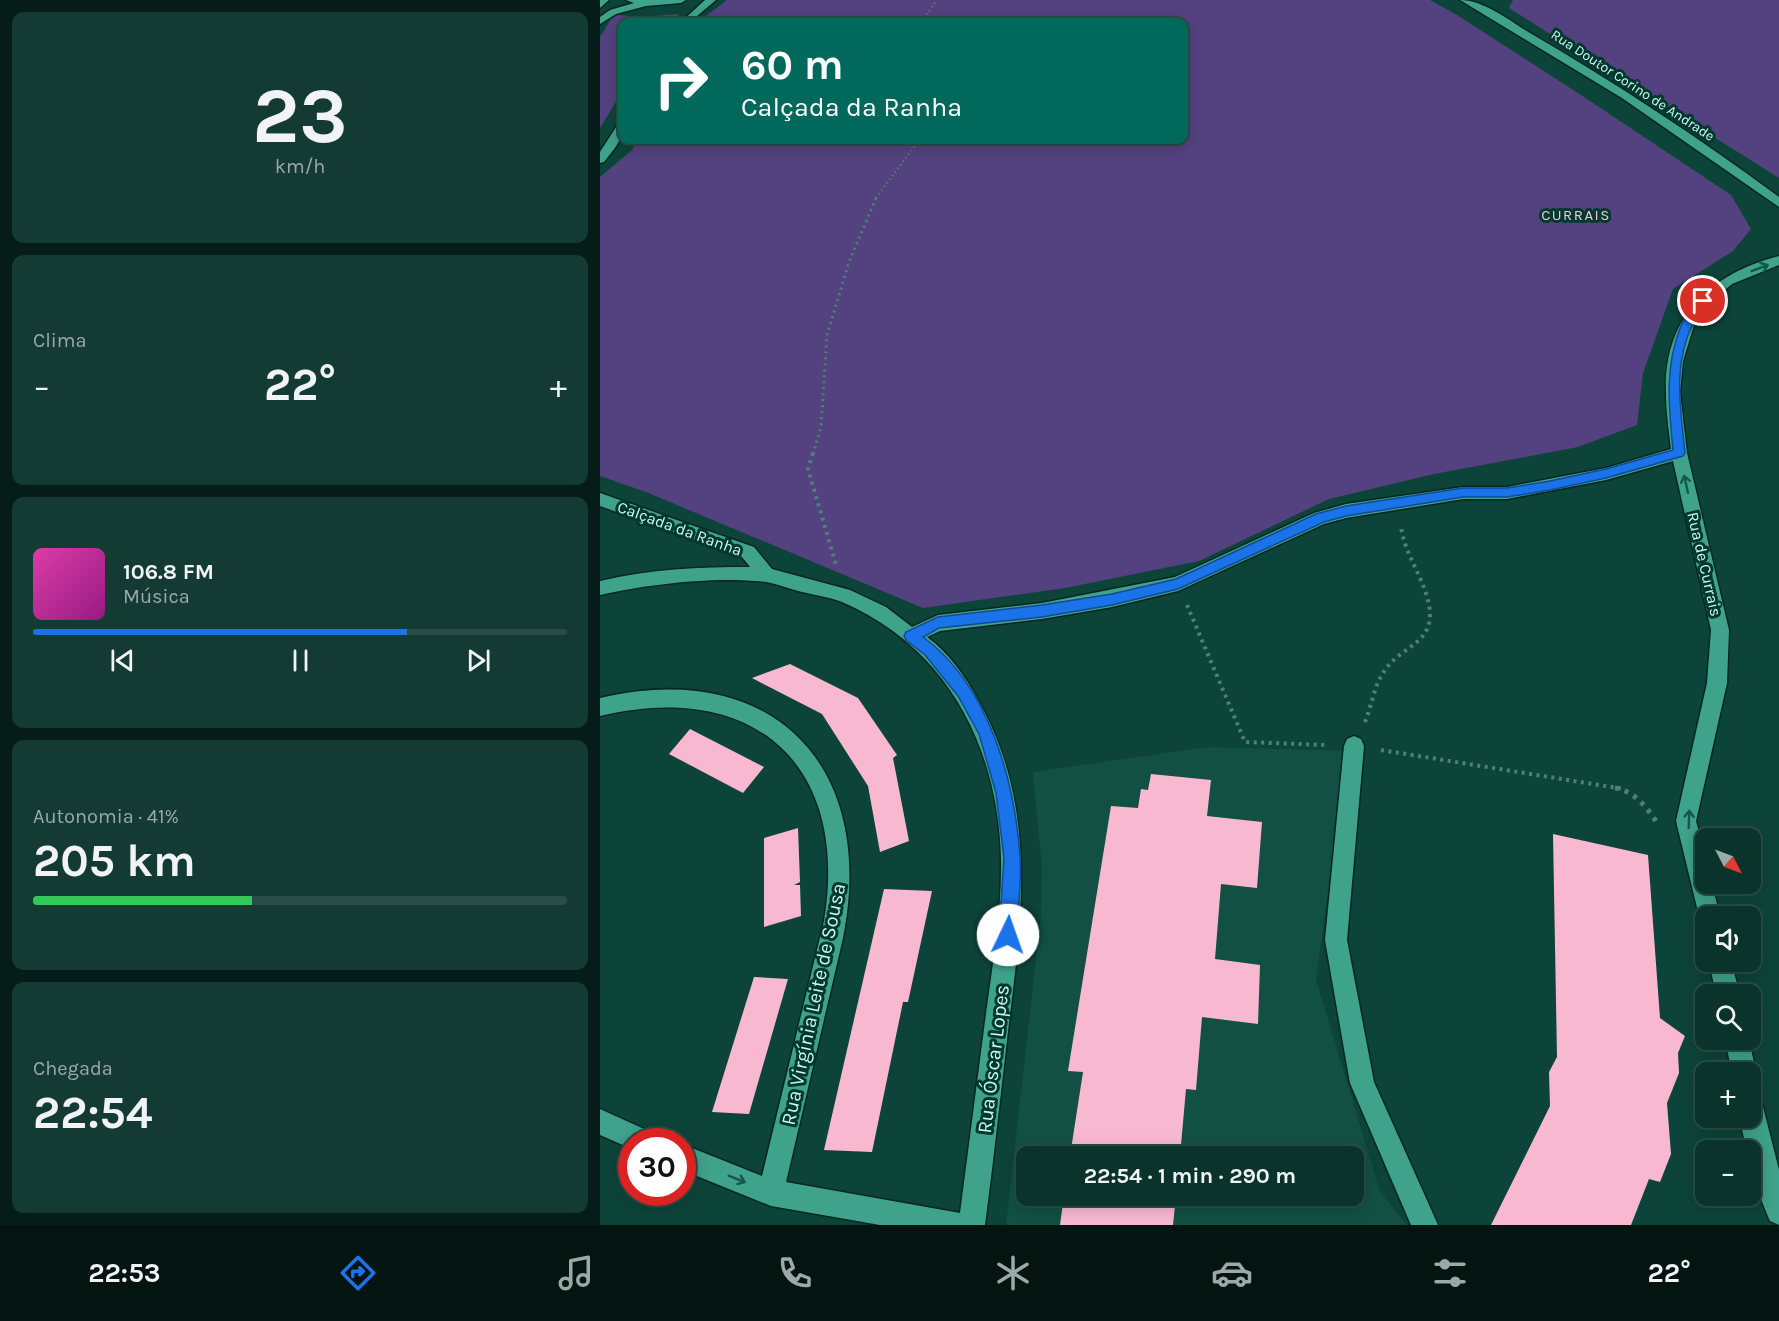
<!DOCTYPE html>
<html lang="pt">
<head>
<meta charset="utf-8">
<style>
  :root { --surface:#0a332b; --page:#133b33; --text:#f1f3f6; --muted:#99aaa9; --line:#2a4e47; --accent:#1a73e8 }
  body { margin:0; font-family:Karla,sans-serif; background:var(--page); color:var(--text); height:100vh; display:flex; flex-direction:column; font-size:22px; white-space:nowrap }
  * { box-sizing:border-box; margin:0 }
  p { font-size:20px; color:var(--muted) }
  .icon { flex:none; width:33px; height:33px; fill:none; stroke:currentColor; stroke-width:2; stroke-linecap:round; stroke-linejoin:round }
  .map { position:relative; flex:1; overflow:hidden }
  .panel { display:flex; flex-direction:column; gap:12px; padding:12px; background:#061c18; width:600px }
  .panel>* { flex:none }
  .banner { position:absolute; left:18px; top:18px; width:570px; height:126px; border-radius:12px; box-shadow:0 3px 15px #0003,0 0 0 2px var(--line); background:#00695c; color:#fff; overflow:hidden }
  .needle { width:39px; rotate:132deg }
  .tools { position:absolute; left:1095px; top:828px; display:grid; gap:12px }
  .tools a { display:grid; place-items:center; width:66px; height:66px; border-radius:12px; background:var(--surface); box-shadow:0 3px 15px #0003,0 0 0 2px var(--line); font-size:30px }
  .speed { position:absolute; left:18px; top:1128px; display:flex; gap:12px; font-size:30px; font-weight:700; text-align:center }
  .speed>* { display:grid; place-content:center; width:78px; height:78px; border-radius:50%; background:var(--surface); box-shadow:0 3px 15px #0003,0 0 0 2px var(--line); line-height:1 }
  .speed .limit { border:9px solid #d22; background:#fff; color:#111 }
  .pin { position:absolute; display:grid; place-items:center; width:51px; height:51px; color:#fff; margin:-26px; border:3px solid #fff; border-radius:50%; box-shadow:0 2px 6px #0007 }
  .me { position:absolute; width:66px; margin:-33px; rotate:3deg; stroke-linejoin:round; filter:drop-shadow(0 0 4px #0008) }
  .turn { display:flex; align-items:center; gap:21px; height:126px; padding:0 24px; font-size:27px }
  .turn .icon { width:78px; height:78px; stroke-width:2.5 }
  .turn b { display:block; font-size:42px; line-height:51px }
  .big { font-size:45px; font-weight:700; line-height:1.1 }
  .panel .card { flex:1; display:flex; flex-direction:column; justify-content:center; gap:9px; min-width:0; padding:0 21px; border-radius:12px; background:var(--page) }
  .panel .dial { align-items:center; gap:0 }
  .dial b { font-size:78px; line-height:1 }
  .song { display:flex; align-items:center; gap:18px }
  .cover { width:72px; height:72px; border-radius:9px; background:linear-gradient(135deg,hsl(320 70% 55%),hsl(310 70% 35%)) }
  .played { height:6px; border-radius:3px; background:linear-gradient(90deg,var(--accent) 70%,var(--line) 70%) }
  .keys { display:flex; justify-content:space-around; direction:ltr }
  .heat { display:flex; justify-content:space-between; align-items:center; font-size:33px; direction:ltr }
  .charge { height:9px; border-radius:4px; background:linear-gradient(90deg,#34c759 41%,var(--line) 0) }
  .trip { position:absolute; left:416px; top:1146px; width:348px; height:60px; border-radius:12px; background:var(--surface); box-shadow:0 3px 15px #0003,0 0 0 2px var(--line); font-weight:700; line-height:60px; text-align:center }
  .menu { display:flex; height:96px; justify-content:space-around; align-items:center; background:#041411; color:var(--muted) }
  .menu .icon { width:42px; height:42px }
  .menu .selected { color:var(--accent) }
  .menu b { font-size:27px; color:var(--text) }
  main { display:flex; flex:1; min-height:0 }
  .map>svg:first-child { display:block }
  .built { fill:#125043; fill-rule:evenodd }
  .green { fill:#54417f }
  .building { fill:#f8b9d0 }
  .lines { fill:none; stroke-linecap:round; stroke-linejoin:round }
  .minor-casing { stroke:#082720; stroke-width:3 }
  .path-far3 { stroke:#4d8175; stroke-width:2; stroke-dasharray:1.5 3; stroke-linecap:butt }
  .path-far2 { stroke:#4d8175; stroke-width:3; stroke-dasharray:2 4; stroke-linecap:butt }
  .path-far1 { stroke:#4d8175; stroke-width:4; stroke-dasharray:3 4.5; stroke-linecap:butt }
  .path { stroke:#4d8175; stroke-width:5; stroke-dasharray:4 6; stroke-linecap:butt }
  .minor { fill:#3fa28b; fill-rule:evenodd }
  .oneway { stroke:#13584b }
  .route { fill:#1a73e8; stroke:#114b97; stroke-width:1.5 }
  .labels { text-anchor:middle; stroke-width:6; stroke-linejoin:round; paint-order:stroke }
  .far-street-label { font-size:14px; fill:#ccf9ec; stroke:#00392f }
  .far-neighbourhood-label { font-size:15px; letter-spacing:1.5px; fill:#f6c5d6; stroke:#00392f }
  .street-label { font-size:16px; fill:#ccf9ec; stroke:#00392f }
  .near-street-label { font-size:20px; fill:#ccf9ec; stroke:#00392f }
</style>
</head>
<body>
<main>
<section class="panel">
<div class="card dial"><b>23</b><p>km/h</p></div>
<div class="card"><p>Clima</p>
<div class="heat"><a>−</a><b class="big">22°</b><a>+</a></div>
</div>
<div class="card">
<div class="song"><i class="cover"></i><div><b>106.8 FM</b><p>Música</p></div></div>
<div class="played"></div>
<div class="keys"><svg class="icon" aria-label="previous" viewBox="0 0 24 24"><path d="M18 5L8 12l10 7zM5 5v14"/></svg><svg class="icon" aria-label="pause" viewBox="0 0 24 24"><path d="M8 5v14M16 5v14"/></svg><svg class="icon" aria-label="next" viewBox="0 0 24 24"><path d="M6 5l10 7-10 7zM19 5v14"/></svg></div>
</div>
<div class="card"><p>Autonomia · 41%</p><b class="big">205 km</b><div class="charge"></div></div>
<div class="card"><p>Chegada</p><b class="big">22:54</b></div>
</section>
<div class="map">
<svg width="1179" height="1225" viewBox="0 0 1179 1225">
  <rect width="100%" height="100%" fill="#0d4439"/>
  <path class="built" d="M608,747L747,751L716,979L780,1192L807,1225H406L441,915L442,870L433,772ZM426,1156H753V1196H426Z"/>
  <path class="green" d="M127,0H830L857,15L984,97L1131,195L1151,229L1133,251L1073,289L1043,373L1037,425L978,447L834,474L729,499L599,561L465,588L323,608L46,492L0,476V177L32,150L37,140H584V22H102L106,16Z
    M913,0H1179V178L909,8Z
    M79,14L76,22H22V92L0,128V37L11,19L18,15L39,17Z"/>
  <path class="building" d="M190,664L258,698L297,755L293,758L309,841L280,852L268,786L222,714L152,678Z
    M90,729L164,767L143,793L69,754Z
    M551,774L611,780L607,816L662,822L657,888L621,884L615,959L660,965L658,1024L602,1017L596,1090L586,1089L580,1156H470L483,1072L468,1071L511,806L538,808L541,789L548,790Z
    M198,828L200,882L194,885H200L201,916L164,927V838Z
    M953,834L1048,855L1060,1018L1085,1036L1078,1053L1079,1073L1067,1103L1071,1154L1060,1182L1049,1179L1031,1225H891L950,1106L949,1072L957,1057Z
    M284,889L332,891L308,1002H303L272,1152L224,1150Z
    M154,977L188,979L149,1114L112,1112Z
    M464,1196H576L573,1225H460Z"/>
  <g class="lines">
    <defs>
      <path id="minor" d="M0,0H9L0,8Z
        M26,0H86L81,3L46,6L16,14L0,24V17L10,10L34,3Z
        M105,0H116L90,22H81Z
        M860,0C884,0 910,21 930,33C1016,83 1099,138 1179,197V207L1022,98Z
        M22,123C24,140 14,149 4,162L0,163V152L18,124Z
        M1179,256V265L1132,284L1108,304L1094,325L1083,361L1080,392L1087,453L1129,630L1127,683L1096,821L1106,857V884H1112L1120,916H1106V926L1101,924L1076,821L1107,683L1111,630L1073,461L1006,480L907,499H863L746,518L724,524L578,591L512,607L442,619L340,631L327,637C348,652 366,677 378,700C440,809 421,922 407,1040C400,1102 393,1163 385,1225H280L171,1206L82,1170V1144L162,1176L224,921C250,764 153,679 0,716V698C174,657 277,767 243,938L186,1182L360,1213C369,1144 378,1075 387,1006C394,957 402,907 401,858C398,747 347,647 242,602C229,597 215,595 202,592C190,589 178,584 166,582C116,576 49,584 0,595V581C50,569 99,567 150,567L142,557L0,506V493L154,547L172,569L250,590L286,607L312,627L338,615L442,603L575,577L714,513L746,504L863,487H907L1006,468L1071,449C1069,431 1066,412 1066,394C1063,318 1109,274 1179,256Z
        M754,736L761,739L764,746L747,940L774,1082L838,1225H811L750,1083L725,940L744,746L747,739Z
        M1109,962H1131L1140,994H1116Z
        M1125,1040H1149L1156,1072L1153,1081L1150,1082V1072H1132Z
        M1150,1095L1159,1098L1163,1107L1179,1170V1225L1170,1221C1161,1200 1150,1173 1150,1150H1147L1139,1118H1150Z
        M0,1109L53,1133L57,1142H32V1149L0,1135Z"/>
    </defs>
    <use href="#minor" class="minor-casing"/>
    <path class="path-far3" d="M321,22L337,0
      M276,198L319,140"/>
    <path class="path-far2" d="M213,454L221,427L227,335L249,262L277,196"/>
    <path class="path-far1" d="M213,453L208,469L237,568
      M587,605L645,742L726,745
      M765,722C772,705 774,685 785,670C802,645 836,644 829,605C824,578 805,555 801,527
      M781,750L1024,789"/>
    <path class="path" d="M1015,788C1035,791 1047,808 1058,824"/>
    <use href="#minor" class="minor"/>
  </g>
  <defs><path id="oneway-shaft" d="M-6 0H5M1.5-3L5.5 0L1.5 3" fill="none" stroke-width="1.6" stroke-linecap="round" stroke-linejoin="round" transform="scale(1.5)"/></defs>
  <g class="oneway">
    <use href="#oneway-shaft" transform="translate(1160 268) rotate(-21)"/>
    <use href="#oneway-shaft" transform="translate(1086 484) rotate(-103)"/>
    <use href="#oneway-shaft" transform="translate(1089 819) rotate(-88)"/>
    <use href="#oneway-shaft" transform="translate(137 1179) rotate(22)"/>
  </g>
  <path class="route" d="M1103,297L1108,301C1103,308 1097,316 1093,324C1072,364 1081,411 1085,453L1083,456L1006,478L950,490L907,497H863L746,516L724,522L578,589L512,605L442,617L339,628L323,637C388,684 415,781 420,857C422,883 418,910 416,935L414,941L408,944L402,941L399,935L404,858L396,793L379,734L358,696L325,655L306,640L304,636L306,632L338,617L442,605L512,594L576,579L716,514L746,506L863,488H907L950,481L1006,469L1073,450C1069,408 1064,367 1081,326C1085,316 1094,307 1100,298Z"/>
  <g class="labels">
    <g class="far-street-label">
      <text transform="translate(1033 85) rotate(33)" y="5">Rua Doutor Corino de Andrade</text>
    </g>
    <g class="far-neighbourhood-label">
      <text x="976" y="220">CURRAIS</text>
    </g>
    <g class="street-label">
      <text transform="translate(80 528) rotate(20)" y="6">Calçada da Ranha</text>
      <text transform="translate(1105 564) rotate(77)" y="6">Rua de Currais</text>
    </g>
    <g class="near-street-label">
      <text transform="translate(213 1004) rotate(-78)" y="7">Rua Virgínia Leite de Sousa</text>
      <text transform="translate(393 1059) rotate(-83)" y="7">Rua Óscar Lopes</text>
    </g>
  </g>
</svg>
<div class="tools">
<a><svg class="needle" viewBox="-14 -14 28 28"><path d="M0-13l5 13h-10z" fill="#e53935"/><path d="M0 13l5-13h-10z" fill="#99aaa9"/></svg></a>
<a><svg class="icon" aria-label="sound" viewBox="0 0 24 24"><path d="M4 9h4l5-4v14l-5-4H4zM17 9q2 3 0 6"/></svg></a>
<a><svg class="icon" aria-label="search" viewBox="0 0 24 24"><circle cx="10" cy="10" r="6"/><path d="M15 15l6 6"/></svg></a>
<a>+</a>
<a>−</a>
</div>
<div class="speed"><div class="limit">30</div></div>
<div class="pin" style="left:1103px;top:301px;background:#d93025"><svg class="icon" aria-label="arrive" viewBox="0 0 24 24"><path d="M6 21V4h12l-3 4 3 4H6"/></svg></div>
<svg class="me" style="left:408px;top:935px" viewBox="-20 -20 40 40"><circle r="19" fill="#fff"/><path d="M0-13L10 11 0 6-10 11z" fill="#1a73e8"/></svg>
<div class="trip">22:54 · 1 min · 290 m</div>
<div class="banner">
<div class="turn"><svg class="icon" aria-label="right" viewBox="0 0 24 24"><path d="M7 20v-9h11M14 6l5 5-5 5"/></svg><div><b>60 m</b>Calçada da Ranha</div></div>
</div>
</div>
</main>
<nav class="menu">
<b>22:53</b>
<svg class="icon selected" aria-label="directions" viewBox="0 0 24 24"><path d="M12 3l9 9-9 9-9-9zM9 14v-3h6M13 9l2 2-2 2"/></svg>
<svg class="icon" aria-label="music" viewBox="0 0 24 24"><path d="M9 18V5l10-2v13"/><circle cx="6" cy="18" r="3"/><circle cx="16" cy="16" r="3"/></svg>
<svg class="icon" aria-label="phone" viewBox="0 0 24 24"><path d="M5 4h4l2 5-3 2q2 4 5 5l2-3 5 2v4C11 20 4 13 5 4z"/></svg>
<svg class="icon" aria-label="climate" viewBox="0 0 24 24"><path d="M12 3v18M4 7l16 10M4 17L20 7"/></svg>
<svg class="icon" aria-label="car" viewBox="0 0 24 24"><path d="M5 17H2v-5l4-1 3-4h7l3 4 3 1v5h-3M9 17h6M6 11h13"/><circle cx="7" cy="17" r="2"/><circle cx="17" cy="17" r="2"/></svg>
<svg class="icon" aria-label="filters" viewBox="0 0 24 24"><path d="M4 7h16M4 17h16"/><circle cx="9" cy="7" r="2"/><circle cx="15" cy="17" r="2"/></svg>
<b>22°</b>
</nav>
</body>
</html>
